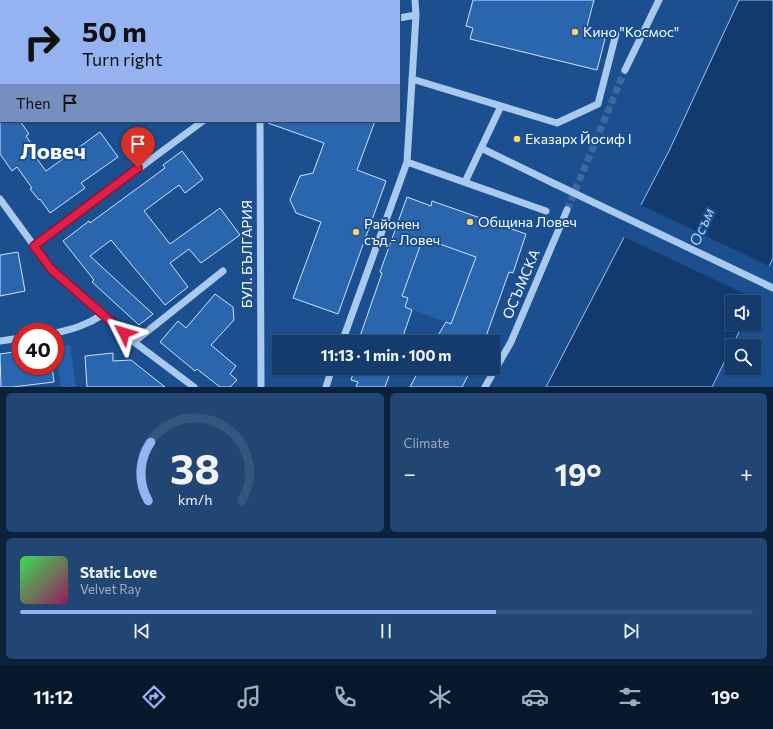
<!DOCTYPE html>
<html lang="en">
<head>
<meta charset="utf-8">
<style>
  :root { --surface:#143b6b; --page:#214673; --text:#f1f3f6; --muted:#9dadc1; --line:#33557e; --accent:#95b2f1 }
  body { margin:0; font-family:Commissioner,sans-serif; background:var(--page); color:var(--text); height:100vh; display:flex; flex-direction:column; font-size:15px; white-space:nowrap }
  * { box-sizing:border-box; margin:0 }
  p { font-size:13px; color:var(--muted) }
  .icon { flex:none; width:22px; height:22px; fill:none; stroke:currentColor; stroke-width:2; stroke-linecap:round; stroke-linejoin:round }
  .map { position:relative; height:387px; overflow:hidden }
  .sheet { display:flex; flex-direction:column; gap:6px; padding:6px; background:#0b203b; flex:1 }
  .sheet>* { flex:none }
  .banner { position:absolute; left:0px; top:0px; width:400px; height:122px; box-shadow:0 1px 3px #0004,0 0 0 1px var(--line); background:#95b2f1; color:#111; overflow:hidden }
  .fabs { position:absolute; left:725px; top:295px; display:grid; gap:8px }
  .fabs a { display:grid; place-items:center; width:36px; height:36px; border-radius:0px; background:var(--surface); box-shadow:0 1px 3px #0004,0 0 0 1px var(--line); font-size:20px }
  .speed { position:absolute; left:12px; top:323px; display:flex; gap:8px; font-size:20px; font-weight:700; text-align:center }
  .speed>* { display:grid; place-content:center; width:52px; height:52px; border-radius:50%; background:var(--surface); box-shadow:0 1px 3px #0004,0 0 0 1px var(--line); line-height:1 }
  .speed .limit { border:6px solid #d22; background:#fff; color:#111 }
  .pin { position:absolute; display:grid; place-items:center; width:34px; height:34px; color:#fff; margin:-41px -17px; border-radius:50% 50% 50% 0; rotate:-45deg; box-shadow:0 0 4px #0007 }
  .pin .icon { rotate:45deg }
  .me { position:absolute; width:44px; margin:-22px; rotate:310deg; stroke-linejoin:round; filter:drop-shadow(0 0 3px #0008) }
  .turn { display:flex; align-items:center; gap:14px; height:84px; padding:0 16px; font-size:18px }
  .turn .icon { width:52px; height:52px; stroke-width:2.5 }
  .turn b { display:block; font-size:28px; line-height:34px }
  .then { display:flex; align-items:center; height:38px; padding:0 16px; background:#0003; gap:8px; font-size:15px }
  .big { font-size:30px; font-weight:700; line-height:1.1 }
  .sheet .widget { flex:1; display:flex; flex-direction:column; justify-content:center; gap:6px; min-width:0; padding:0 14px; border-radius:6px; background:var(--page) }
  .sheet .dial { align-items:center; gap:0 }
  .dial svg { height:104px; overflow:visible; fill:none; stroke:var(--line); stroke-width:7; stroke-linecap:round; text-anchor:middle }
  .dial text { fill:var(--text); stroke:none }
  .song { display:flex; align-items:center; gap:12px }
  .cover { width:48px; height:48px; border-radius:6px; background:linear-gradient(135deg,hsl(130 70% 55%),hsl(330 70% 35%)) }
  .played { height:4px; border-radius:2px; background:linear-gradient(90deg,var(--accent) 65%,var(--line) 65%) }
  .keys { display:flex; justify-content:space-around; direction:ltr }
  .heat { display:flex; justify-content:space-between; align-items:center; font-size:22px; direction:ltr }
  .sheet .tiles { flex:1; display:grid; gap:6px; grid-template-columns:1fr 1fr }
  .widget:last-child { grid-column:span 2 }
  .trip { position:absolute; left:272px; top:335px; width:228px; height:40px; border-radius:0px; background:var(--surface); box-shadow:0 1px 3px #0004,0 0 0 1px var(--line); font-weight:700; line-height:40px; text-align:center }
  .dock { display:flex; height:64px; justify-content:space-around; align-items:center; background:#08182b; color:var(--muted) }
  .dock .icon { width:28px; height:28px }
  .dock .on { color:var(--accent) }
  .dock b { font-size:18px; color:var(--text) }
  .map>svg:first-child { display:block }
  .green { fill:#2461a8 }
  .water { fill:#123a6d; stroke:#9cc4f0 }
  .pier { fill:#1b4f8f }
  .building { fill:#2a66ad; stroke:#cfe3fa }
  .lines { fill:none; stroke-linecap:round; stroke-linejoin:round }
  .minor-tunnel { stroke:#3d69a0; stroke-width:7; stroke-dasharray:7 3.5; stroke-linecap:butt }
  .minor { stroke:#a9c9ee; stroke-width:7 }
  .minor-bridge { stroke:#a9c9ee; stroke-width:7 }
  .route-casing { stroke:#92132f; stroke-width:10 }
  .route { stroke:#e11d48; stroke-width:7 }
  .poi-dot { fill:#ffd166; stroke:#1b4f8f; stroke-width:1.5 }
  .labels { text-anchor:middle; stroke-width:4; stroke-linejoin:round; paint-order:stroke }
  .poi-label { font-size:14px; fill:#fff; stroke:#1b4f8f; text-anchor:start }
  .street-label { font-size:14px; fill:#fff; stroke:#1b4f8f }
  .water-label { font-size:15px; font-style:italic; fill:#b5d3f5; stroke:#1b4f8f }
  .town-label { font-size:22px; font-weight:bold; fill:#fff; stroke:#1b4f8f }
</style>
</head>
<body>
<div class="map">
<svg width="773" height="387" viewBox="0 0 773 387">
  <rect width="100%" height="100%" fill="#1b4f8f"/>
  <path class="green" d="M423,238L476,257L451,324L405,307L408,298L402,296Z
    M70,345L76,387H61L55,347Z"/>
  <path class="water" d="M739,0H773V258L753,302H732V324H743L712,387H546L669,151Z"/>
  <path class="pier" d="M639,204L771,267L756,299L622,236Z"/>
  <path class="building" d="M473,0H594L585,34L605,39L597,70L470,39L473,28L466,26Z
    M0,121H20L29,134L26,136L35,149L31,151L46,171L100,132L118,157L81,183L85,188L50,213L40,199L39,200L30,189L32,188L17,167L12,171L0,154Z
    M269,121H375L357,170L386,181L338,314L293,298L321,222L296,213L290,200L300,176L313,173L324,143L268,123Z
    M182,151L203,179L185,193L179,185L144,211L170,244L220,208L240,235L201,263L189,249L170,263L188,287L165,305L111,240L90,256L153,314L139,325L92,282L94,280L63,241L89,221L90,223L165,168L163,165Z
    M407,197L431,206L432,201L526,234L513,273L509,272L484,342H434L446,322L451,324L476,257L423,238L402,296L408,298L405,307L412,310L401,342H358L382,273L380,272Z
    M18,252L25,291L0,296V255Z
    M215,294L233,307L234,320L211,345L236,366L230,374L237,380L230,387H220L197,369L195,371L160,342L178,321L186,328Z
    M21,351V366H52L54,382L13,387H1L0,354Z
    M113,353V361L131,360L165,387H87L85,356Z
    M355,368H392L385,387H356L358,382L351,380Z
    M420,368H472L462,387H410Z"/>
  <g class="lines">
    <path class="minor-tunnel" d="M567,210L625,70"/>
    <path class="minor" d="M122,0L123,1
      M247,0V1
      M399,18L416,15
      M625,70L659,0
      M412,79L557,123L598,104L616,34
      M260,121L261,387
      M481,148L555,184
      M407,162L546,211
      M465,182L501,106
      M0,199L51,269L102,315L134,342L194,387
      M34,246L203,121
      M55,333C73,329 87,325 102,315
      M0,341L21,338
      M134,342L223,271
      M342,342L407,162L416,15L415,0
      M326,387L332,368
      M485,387L511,342L567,210"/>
    <path class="minor-bridge" d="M555,184L773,288"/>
  </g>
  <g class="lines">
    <defs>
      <path id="route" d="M124,333L51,269L34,246L138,168"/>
    </defs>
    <use href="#route" class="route-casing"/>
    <use href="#route" class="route"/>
  </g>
  <g class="poi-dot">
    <circle cx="575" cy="32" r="4"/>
    <circle cx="517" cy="139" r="4"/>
    <circle cx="470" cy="222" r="4"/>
    <circle cx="356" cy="232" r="4"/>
  </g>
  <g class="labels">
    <g class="poi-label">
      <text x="583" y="37">Кино "Космос"</text>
      <text x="525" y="144">Еказарх Йосиф I</text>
      <text x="478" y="227">Община Ловеч</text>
      <text x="364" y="229">Районен<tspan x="364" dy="16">съд - Ловеч</tspan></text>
    </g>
    <g class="street-label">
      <text transform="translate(247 254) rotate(-90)" y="5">БУЛ. БЪЛГАРИЯ</text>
      <text transform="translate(521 284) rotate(-67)" y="5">ОСЪМСКА</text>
    </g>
    <g class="water-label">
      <text transform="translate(702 227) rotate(-66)" y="5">Осъм</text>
    </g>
    <g class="town-label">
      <text x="53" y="159">Ловеч</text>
    </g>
  </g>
</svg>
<div class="fabs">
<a><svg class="icon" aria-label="sound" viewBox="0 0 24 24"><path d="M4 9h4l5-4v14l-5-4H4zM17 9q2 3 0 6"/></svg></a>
<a><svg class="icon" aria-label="search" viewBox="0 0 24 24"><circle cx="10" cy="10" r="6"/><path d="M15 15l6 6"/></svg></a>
</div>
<div class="speed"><div class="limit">40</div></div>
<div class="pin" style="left:138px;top:168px;background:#d93025"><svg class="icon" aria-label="arrive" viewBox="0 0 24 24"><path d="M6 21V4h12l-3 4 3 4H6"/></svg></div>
<svg class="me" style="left:124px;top:333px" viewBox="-20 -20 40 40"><path d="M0-17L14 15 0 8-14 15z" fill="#e11d48" stroke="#fff" stroke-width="4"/></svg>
<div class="trip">11:13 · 1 min · 100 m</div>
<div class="banner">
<div class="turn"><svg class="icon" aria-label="right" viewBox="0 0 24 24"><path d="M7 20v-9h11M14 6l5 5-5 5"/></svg><div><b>50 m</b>Turn right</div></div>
<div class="then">Then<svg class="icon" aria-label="arrive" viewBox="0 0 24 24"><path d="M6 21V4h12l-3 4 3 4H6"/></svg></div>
</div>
</div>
<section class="sheet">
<div class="tiles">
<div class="widget dial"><svg viewBox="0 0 100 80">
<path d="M14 69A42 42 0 1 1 86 69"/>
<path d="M14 69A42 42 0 0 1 16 24" stroke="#95b2f1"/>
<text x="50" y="56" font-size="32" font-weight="700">38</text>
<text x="50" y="72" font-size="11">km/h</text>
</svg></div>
<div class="widget"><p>Climate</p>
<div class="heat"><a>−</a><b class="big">19°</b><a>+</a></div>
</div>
<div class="widget">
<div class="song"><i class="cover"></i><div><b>Static Love</b><p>Velvet Ray</p></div></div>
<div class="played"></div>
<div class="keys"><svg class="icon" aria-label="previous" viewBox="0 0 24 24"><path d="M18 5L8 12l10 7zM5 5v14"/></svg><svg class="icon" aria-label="pause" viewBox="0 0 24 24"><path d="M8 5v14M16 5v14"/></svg><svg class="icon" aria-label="next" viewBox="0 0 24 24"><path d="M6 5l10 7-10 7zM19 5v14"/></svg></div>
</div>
</div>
</section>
<nav class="dock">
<b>11:12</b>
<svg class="icon on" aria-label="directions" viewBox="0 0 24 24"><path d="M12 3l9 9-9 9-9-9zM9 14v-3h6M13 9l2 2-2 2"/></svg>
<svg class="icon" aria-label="music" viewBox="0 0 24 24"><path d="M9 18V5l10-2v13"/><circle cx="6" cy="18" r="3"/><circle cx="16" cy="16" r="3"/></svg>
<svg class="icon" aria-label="phone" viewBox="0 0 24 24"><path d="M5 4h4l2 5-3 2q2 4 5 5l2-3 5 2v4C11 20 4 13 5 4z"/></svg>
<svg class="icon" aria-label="climate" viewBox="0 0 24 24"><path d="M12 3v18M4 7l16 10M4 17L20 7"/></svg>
<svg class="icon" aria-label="car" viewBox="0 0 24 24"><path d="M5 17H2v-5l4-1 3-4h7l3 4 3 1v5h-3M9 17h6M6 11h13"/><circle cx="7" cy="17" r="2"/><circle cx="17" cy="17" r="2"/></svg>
<svg class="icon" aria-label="filters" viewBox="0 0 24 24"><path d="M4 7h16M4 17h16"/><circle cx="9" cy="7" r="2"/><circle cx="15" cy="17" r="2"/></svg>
<b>19°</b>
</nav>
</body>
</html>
